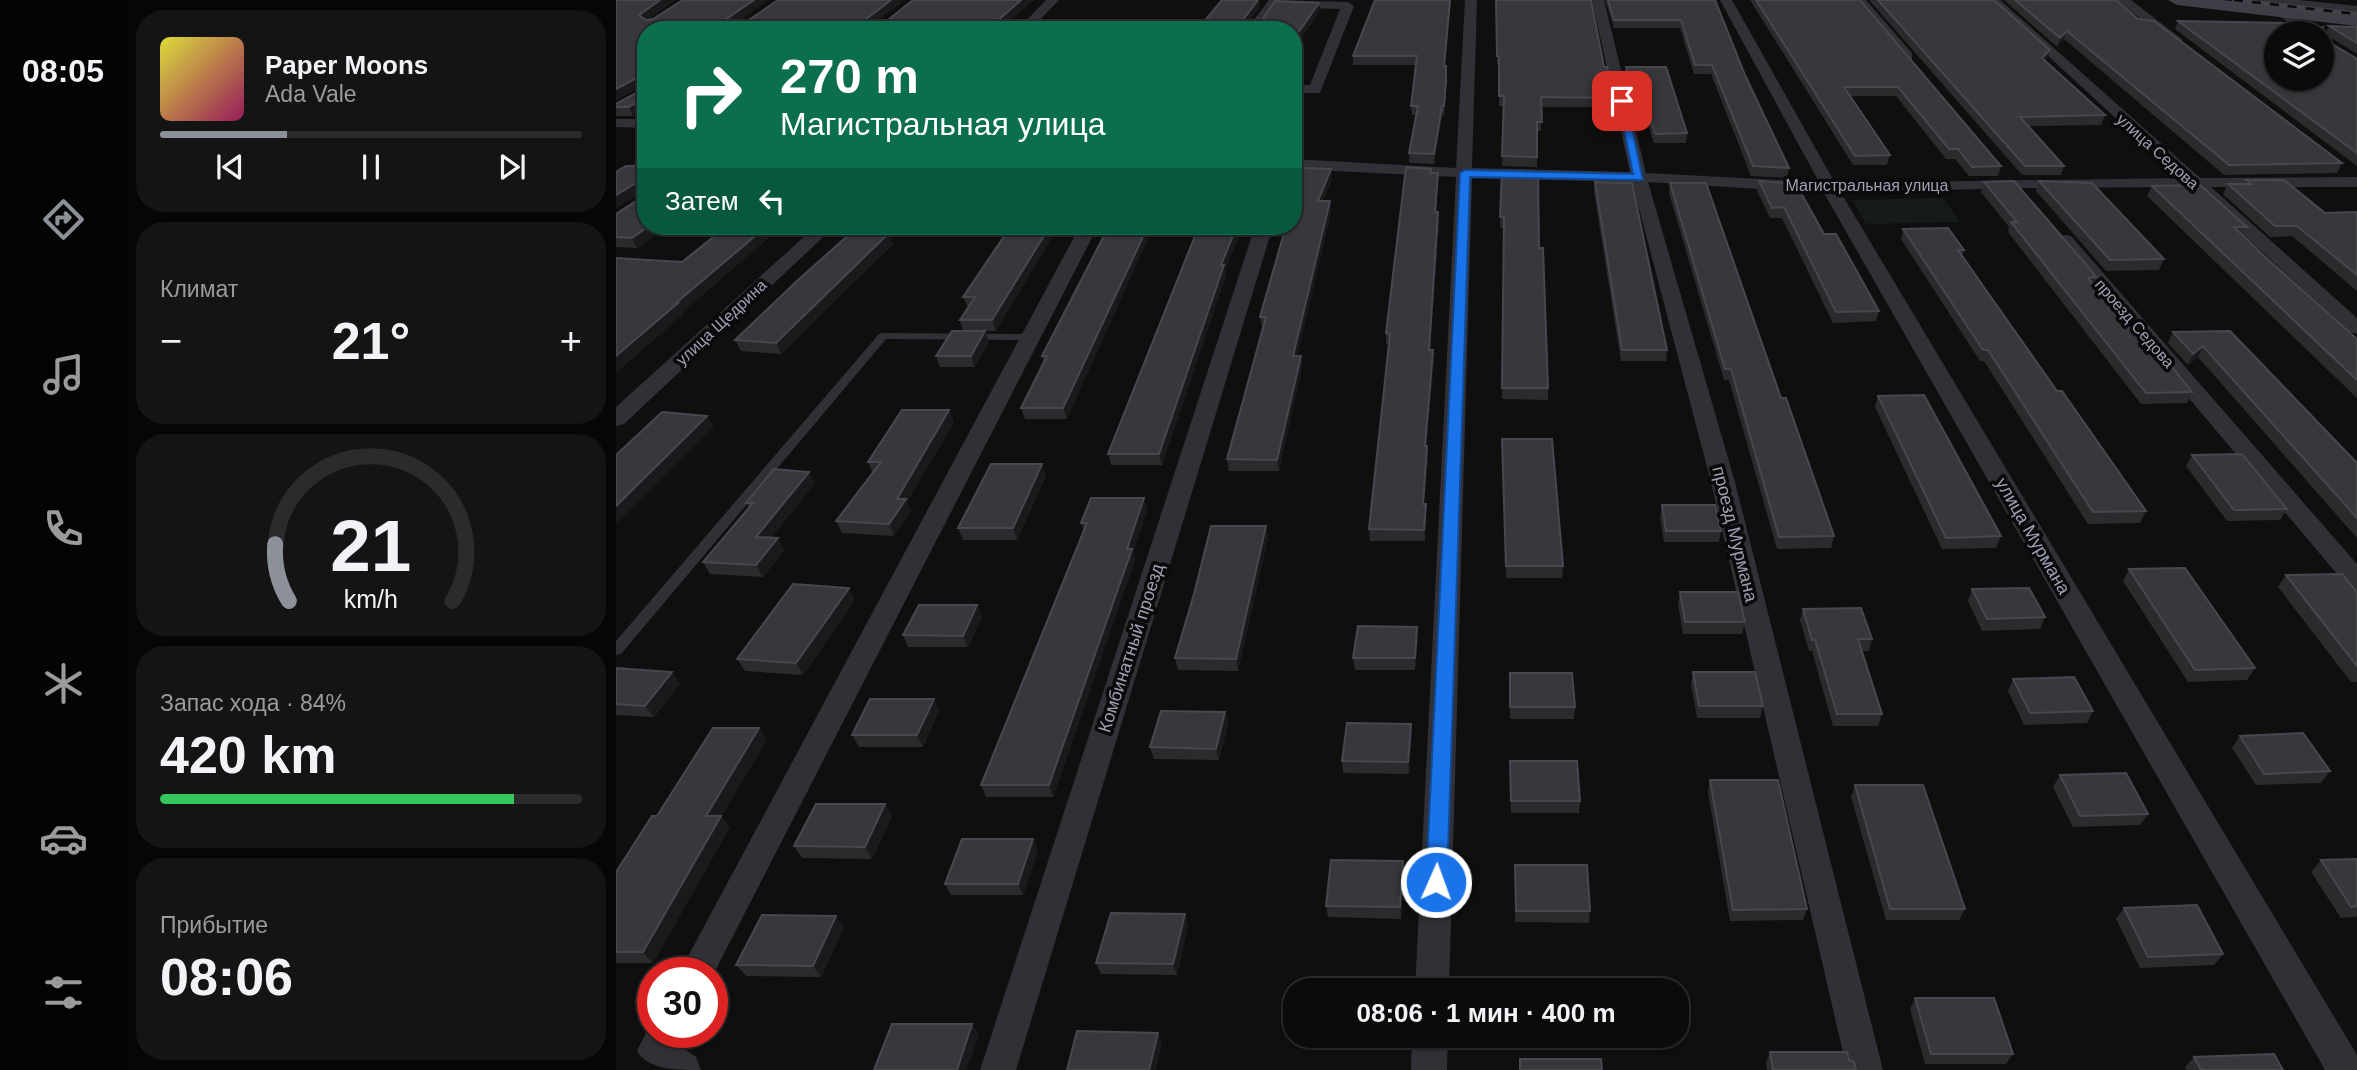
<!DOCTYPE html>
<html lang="ru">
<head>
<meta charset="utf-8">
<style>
  :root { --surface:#0b0b0c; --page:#141415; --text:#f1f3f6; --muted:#9a9b9d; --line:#2b2b2d; --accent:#8c9099 }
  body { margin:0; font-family:Helvetica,sans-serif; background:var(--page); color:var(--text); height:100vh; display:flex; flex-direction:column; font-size:26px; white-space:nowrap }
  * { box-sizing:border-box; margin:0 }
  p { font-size:23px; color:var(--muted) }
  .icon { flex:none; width:38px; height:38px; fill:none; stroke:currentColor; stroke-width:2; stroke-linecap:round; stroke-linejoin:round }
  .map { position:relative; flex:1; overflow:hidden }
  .details { display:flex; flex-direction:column; gap:10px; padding:10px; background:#060607; width:490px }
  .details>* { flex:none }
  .hud { position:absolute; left:21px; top:21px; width:665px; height:214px; border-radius:28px; box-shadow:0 2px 5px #0004,0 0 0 2px var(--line); background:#0b6e4f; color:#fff; overflow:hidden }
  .controls { position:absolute; left:1648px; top:21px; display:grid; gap:14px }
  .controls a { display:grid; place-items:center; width:70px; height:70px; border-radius:50%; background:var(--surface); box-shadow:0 2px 5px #0004,0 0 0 2px var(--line); font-size:35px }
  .speed { position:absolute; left:21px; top:957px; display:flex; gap:14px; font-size:35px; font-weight:700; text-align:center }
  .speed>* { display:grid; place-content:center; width:91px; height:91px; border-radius:50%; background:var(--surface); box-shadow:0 2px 5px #0004,0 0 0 2px var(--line); line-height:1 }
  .speed .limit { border:10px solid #d22; background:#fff; color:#111 }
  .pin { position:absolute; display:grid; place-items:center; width:60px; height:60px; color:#fff; margin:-30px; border-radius:14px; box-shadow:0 4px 10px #0006 }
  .me { position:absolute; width:77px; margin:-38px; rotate:2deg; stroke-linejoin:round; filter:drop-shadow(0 0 5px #0008) }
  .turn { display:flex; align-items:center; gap:24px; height:147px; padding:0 28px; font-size:32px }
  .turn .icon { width:91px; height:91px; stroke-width:2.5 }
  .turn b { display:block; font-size:49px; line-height:60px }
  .then { display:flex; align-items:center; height:66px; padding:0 28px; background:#0003; gap:14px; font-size:26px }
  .big { font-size:52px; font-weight:600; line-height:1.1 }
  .details .card { flex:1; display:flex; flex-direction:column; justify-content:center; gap:10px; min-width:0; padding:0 24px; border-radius:28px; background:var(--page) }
  .details .dial { align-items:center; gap:0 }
  .dial svg { height:182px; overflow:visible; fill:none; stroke:var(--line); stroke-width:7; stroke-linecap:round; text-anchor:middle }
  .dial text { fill:var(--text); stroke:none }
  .song { display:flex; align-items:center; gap:21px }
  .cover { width:84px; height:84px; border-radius:10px; background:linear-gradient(135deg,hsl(60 70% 55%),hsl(330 70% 35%)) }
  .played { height:7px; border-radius:4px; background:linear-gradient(90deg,var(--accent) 30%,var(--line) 30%) }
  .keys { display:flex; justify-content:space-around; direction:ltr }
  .heat { display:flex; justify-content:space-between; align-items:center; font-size:38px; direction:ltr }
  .charge { height:10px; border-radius:5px; background:linear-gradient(90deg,#34c759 84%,var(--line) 0) }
  .trip { position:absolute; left:667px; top:978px; width:406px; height:70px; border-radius:28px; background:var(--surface); box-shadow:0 2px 5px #0004,0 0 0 2px var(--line); font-weight:600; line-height:70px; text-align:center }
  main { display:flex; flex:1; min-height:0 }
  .tab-bar { display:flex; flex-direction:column; width:126px; justify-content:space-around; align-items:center; background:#040405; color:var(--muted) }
  .tab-bar .icon { width:49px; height:49px }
  .tab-bar .current { color:var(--accent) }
  .tab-bar b { font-size:32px; color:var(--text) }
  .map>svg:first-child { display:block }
  .green { fill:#151b17 }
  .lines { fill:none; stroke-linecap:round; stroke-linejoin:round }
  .lane { fill:#303036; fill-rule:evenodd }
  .street { fill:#303036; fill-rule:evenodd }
  .secondary { fill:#3d3e46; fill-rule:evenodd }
  .rail-casing { stroke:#42434b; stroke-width:4.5 }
  .rail { stroke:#0a0a0b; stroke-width:2.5; stroke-dasharray:9; stroke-linecap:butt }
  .wall { fill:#2b2b2e }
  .shaded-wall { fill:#1a1a1c }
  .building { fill:#37373c; stroke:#47484f; stroke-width:2; fill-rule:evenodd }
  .route { fill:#1a73e8; stroke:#114b97; stroke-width:2 }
  .labels { text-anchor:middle; stroke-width:7; stroke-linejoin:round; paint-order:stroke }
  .far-street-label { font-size:16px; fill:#9ea0b3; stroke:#0a0a0b }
  .street-label { font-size:18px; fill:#9ea0b3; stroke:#0a0a0b }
</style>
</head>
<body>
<main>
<nav class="tab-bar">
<b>08:05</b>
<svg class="icon current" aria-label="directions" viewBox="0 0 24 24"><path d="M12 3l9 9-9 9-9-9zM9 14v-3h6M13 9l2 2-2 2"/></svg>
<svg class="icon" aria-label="music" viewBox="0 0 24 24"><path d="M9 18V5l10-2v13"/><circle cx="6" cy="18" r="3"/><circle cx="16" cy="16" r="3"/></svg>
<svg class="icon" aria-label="phone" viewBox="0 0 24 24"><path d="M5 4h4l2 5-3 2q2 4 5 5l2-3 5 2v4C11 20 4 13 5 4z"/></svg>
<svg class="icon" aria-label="climate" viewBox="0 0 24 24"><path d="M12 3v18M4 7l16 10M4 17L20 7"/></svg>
<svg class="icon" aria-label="car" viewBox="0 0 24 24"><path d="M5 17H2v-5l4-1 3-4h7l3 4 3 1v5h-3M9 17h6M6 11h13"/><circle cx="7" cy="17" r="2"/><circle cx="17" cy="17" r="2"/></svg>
<svg class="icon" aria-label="filters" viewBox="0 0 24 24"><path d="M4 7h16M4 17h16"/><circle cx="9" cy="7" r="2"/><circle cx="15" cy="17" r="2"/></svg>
</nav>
<section class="details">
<div class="card">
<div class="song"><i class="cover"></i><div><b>Paper Moons</b><p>Ada Vale</p></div></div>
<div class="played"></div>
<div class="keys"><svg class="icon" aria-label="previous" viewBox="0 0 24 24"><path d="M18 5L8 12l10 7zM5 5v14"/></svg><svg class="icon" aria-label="pause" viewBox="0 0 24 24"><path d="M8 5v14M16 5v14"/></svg><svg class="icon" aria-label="next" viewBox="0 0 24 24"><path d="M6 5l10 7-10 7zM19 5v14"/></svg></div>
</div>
<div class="card"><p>Климат</p>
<div class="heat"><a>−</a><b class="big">21°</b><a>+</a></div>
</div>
<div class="card dial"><svg viewBox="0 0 100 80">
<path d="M14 69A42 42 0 1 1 86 69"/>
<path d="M14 69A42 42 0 0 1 8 44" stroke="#8c9099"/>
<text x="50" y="56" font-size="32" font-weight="700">21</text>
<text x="50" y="72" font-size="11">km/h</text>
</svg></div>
<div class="card"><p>Запас хода · 84%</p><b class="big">420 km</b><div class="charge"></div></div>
<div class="card"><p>Прибытие</p><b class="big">08:06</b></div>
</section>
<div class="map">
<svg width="1741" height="1070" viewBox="0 0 1741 1070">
  <rect width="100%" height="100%" fill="#0f0f10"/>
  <path class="green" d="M1327,198L1344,222L1250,224L1236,200Z"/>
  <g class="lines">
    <path class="lane" d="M267,333L414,334L419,337L414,340L270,339L5,654L0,655V641L263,334Z"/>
    <path class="street" d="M430,0H443L414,30H401Z
      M653,0L732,2L738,6L704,93H677V85H694L724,9L659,7L643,30H630Z
      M849,0H861L856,168L1014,172L976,0H988L1030,173L1203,182L1104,0H1116L1219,183L1565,178L1371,0H1384L1584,178L1741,177V187H1595L1741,318V334L1734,332L1575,187L1400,188L1225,193L1741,1055V1070H1709L1208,193L1032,182L1119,482L1267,1070H1231L1095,482L1016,182L856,178L833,990H799L840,177L677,169V159L840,168Z
      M1238,0H1250L1296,53V59H1286Z
      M1501,0H1515L1567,40L1560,44L1555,43Z
      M1643,0H1683L1741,6V14L1649,4Z
      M1666,8L1670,9L1703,33H1689L1662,15L1660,12Z
      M0,119H30V128L0,127Z
      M200,226H219L8,424L0,426V407Z
      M464,226H482L96,977V973H63Z
      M639,226H657L400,1070H364Z
      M1449,235L1455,236L1741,564V590L1732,587L1443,244L1440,240Z
      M37,1019V1032H67L62,1045L80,1057L85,1070C59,1070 32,1070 21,1051Z
      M796,1036H832L831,1070H795Z"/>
    <path class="secondary" d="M1552,0H1606L1741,16V26L1561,5Z"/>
    <defs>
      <path id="rail" d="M1618,0L1741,14"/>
    </defs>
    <use href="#rail" class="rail-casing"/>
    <use href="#rail" class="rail"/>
  </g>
  <path class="wall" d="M0,0H59L31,20L127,24L288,0L257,24H267L297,0H417L383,30H30V114L22,113L17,116H0V104L27,89V85L0,100Z
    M759,0H835L829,66H830V91L828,116L826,115L818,164L793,163V153L801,115H796L795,106L800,65H737V56Z
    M880,0L988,67L998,98L997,107H925V131H921V167L886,166L888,106H883V65H881Z
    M989,0H1099L1129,75L1173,168L1171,178L1135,176L1095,74H1078L1064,28H998Z
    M1134,0H1244L1385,166L1382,176H1353L1339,159H1330L1280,96H1234L1274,155L1271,165H1237Z
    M1253,0H1378L1434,50L1431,59L1429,61L1489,115L1485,125L1412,126L1448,166L1445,175H1406Z
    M1388,0H1500L1522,19L1726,163L1721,173L1608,175L1448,39L1441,47Z
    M1562,21L1708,39L1741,59V166L1559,29Z
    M1713,26L1741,27V54L1709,34Z
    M1010,67L1071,133L1070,143H1038L1026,107H1017L1009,76Z
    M30,157V226H52L21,248L0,247V214L26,197V192L0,208V172L10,166H18Z
    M715,169L716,179L707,201H714L715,212L681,356H685L686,367L663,471H613L611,459L647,327H646L644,317Z
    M815,169V173H822L820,212L823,223L814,350H817L818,361L810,446H811L812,457L808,504H810V516L809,541H754L753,529L773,345L770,344V333Z
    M886,171L923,248L932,388V400L886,399L888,228H884Z
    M1630,180L1709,213L1741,212V291L1676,236L1654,237L1607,194L1612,184H1628Z
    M1143,181L1208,234L1263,311L1260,321L1217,323L1166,218H1154L1141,191Z
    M1423,181L1548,259L1543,270L1490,271L1420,191Z
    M979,182L1051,350L1050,361H1005L978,192Z
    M1368,182L1480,277L1477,284L1516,331L1576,392L1571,403L1525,404L1392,232L1393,227L1365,192Z
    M1054,183L1165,398L1218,536L1215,548L1161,549L1113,380H1108L1053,193Z
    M1536,186L1631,227L1627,236L1647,255L1741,339V398L1531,196Z
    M395,226L380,331H347L344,320L352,308L347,297Z
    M493,226L451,419H409L405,408L428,363L426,356Z
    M583,226H627L609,269L610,275L546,465H495L492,454Z
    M1287,229L1348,250L1346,256L1441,391L1530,511L1524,523L1472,524L1368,361H1364L1285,239Z
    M273,233L277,244L165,354L125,351L119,340Z
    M1614,331L1741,463V538L1582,357L1572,365L1552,343L1557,332Z
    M373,342L358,367H324L320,356Z
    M1262,396L1385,536L1380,548L1326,549L1259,407Z
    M333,410L338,422L291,502L295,511L278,536L226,533L220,521L257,473L252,462Z
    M886,450L947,566L946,578H890Z
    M1576,455L1671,509L1664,520L1611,521L1570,466Z
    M426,464L430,476L401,540H347L342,528Z
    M199,483L155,538L168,550L147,577L94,574L87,562L133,508L130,503Z
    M528,498L531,510L517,552L519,560L437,797H370L365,785L468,531L465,523Z
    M1046,505L1105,531L1103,542H1048L1044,517Z
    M650,526L652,538L622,671L562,670L559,658Z
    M1513,569L1639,668L1631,680L1572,682L1507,581Z
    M1670,575L1741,592V682H1735L1662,587Z
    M1356,589L1429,617L1424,629L1366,631L1352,601Z
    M1064,592L1129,622L1126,634H1067L1062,604Z
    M239,600L187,675L129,671L121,659Z
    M361,605L366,617L352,647H292L287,635Z
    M1187,609L1256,639L1253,651H1246L1266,714L1262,726H1217L1196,651H1193L1184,620Z
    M802,638L799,670H739L737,658Z
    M0,668L64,683L38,717L0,715Z
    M1077,672L1147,706L1144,718H1081L1075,684Z
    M894,673L959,707L958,719H894Z
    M1397,679L1477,711L1471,723L1408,725L1392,691Z
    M318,699L323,711L307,747H243L236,735Z
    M609,712L612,724L603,760L538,759L534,747Z
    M795,724L796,736L793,774L727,773L726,761Z
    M1624,736L1714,771L1705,783L1640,785L1616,748Z
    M151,740L105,816L114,827L37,963H0V872L41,816Z
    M894,773L964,801L963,813H895Z
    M1444,775L1532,814L1524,825L1457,827L1437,787Z
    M1094,780L1191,909L1187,920L1114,921L1092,792Z
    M1239,785L1349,909L1343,920H1270L1235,797Z
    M269,804L276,816L256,859L186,858L178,846Z
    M422,850L407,895H335L329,884Z
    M1741,859V917L1725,918L1695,872L1705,860Z
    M899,865L974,911L973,923L899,922Z
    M788,873L785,919L712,917L710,906Z
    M1508,908L1607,954L1598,965L1524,968L1500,919Z
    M569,914L572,925L561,975L485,974L480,963Z
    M228,928L205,977L130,976L120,965Z
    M1299,998L1397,1054L1390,1064H1309L1294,1009Z
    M1154,1052L1240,1070H1151L1150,1062Z
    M1578,1057L1667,1070H1570L1569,1067Z"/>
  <path class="shaded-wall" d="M44,0H59L27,23L23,15Z
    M138,0H153L113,28L109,23V20Z
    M275,0H288L251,28L248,23L249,20Z
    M405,0H417L383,30H371Z
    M643,0L644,8L628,28L627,20Z
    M834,0H835L828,75V66Z
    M703,3L704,11L677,51V40Z
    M1451,31L1448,39L1441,47L1444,38Z
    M1434,50L1431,59L1423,67L1426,58Z
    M26,75L30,84L0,100V89Z
    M17,104L22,113L17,116L13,107Z
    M826,106V115L818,164V154Z
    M715,169L716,179L703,211L702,201Z
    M822,173V183L819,223V212Z
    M25,180L30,190L0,208V195Z
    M714,201L715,212L679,367L677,356Z
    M822,212L823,223L813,361V350Z
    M33,226H52L21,248L16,238Z
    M151,226H167L67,312L68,314L0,373V356L60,303Z
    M434,226H443L380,331L376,320Z
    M532,226H538L451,419L447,408Z
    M621,226H627L609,269L610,275L546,465L543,454L605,265Z
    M273,233L277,244L165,354L160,343Z
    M369,331L373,342L358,367L355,356Z
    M1587,346L1582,357L1572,365L1577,354Z
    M817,350L818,361L809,457V446Z
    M685,356L686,367L663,471L661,460Z
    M333,410L338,422L291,502L295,511L278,536L273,524L281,499Z
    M91,416L98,427L1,524L0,522V506Z
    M811,446L812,457L807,516V504Z
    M426,464L430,476L401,540L397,528Z
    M193,472L199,483L147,549L140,537Z
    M528,498L531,510L517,552L519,560L437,797L433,785Z
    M810,504V516L809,541L808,530Z
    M650,526L652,538L622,671L620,659Z
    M162,538L168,550L147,577L140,565Z
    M233,588L239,600L187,675L180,663Z
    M361,605L366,617L352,647L347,636Z
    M801,627L802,638L799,670V658Z
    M56,672L64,683L38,717L29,706Z
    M318,699L323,711L307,747L301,735Z
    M609,712L612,724L603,760L600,749Z
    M795,724L796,736L793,774L792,762Z
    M143,728L151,740L105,816L114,827L37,963L27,952L90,816Z
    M269,804L276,816L256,859L249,847Z
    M417,839L422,850L407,895L402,884Z
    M787,861L788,873L785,919L784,907Z
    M569,914L572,925L561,975L557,964Z
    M220,916L228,928L205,977L197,966Z
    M356,1024L363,1035L351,1070H341Z
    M542,1033L546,1043L540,1070H533Z"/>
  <path class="building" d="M0,0H44L23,15L30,20L37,19L67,0H138L109,20V23L127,24L162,0H275L249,20L248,23L267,24L297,0H405L371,30H30V105L17,104L13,107H0V104L27,89L26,75L0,89Z
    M606,0H642L627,20L629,24L644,23L659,1L703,3L677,40V30H581Z
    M759,0H834L828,66H830V82L828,106H826L818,154L793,153L802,106H795L801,56H737Z
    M880,0H975L988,67H991L998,98L925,97L926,122H921V157L886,156L888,96H883V56H881Z
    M992,0H1099L1129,75L1173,168L1137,166L1096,65H1079L1065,20H998Z
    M1140,0H1244L1385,166L1356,167L1342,149H1333L1282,87H1228L1274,155L1239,156Z
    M1262,0H1378L1434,50L1426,58L1489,115L1404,117L1448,166H1409Z
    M1399,0H1500L1522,19L1538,21L1726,163L1613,165L1451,31L1444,38Z
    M1562,21L1671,23L1693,28L1707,27L1708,39L1741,59V153ZM1661,33H1706V79H1661Z
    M1713,26L1741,27V43Z
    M1010,67H1050L1071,133L1039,134L1027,98H1017Z
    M30,157V226H33L16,238L0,237V214L26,197L25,180L0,195V172L10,166H18Z
    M790,167L815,169L814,173H822L819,212H822L813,350H817L809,446H811L807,504H810L808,530L753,529L774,334L770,333Z
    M686,168L715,169L702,201H714L677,356H685L661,460L611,459L650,317H644L670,226H677V201Z
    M886,171L922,172L923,248H927L932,388H886L888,217H884Z
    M1630,180H1668L1709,213L1741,212V275L1681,226H1659L1612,184H1635Z
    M1143,181L1180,184L1208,234H1220L1263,311L1220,312L1168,207L1156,208Z
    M1398,181L1467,261L1480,277L1472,278L1516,331L1529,333L1576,392L1530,393L1395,222H1401L1368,182Z
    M1423,181L1476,183L1548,259L1494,260Z
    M979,182L1016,183L1051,350H1006Z
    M1054,183H1090L1165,398H1170L1218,536L1163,537L1115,369H1109Z
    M1584,185L1631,227H1618L1647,255L1741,339V380L1536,186Z
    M111,226H151L60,303H62L0,356V258L66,262Z
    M395,226H434L376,320H344L359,297H347Z
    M493,226H532L447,408H405L431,356H426Z
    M583,226H621L605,265H608L543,454H492Z
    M1332,228L1348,250H1342L1372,293L1441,391H1446L1530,511L1477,512L1372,350H1367L1287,229Z
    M237,231L273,233L160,343L119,340L182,280Z
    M336,331H369L355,356H320Z
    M1614,331L1741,463V518L1587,346L1577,354L1557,332Z
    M1308,395L1385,536L1330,538L1262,396Z
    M286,410H333L281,499H290L273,524L220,521L265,462H252Z
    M46,412L91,416L0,506V455Z
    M886,439H936L947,566H890Z
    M1626,454L1671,509L1618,510L1576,455Z
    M375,464H426L397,528H342Z
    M158,469L193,472L140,537L162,538L140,565L87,562L137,503H130Z
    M475,498H528L511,549H516L433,785H365L471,523H465Z
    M1046,505H1099L1105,531H1050Z
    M595,526H650L620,659L559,658L578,594Z
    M1569,568L1639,668L1579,670L1513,569Z
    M1726,574L1741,592V666L1670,575Z
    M177,584L233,588L180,663L121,659Z
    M1413,588L1429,617L1371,619L1356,589Z
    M1064,592H1122L1129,622H1069Z
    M303,605H361L347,636L287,635Z
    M1245,608L1256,639H1242L1266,714H1221L1199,640H1196L1187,609Z
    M742,626L801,627L799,658H737Z
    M0,668L56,672L29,706L0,704Z
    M1077,672H1139L1147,706H1083Z
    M894,673H956L959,707H894Z
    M1458,677L1477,711L1414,713L1397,679Z
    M254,699H318L301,735H236Z
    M545,711L609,712L600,749L534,747Z
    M731,723L795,724L792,762L726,761Z
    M97,728H143L90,816H105L27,952H0V872L36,816H41Z
    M1687,733L1714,771L1648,774L1624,736Z
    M894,761H961L964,801H895Z
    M1510,773L1532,814L1464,816L1444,775Z
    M1094,780H1162L1191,909L1117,910Z
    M1239,785H1307L1349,909H1274Z
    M200,804H269L249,847L178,846Z
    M346,839H417L402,884H329Z
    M1741,859V906L1735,907L1705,860Z
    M715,860L787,861L784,907L710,906Z
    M899,865H971L974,911H900Z
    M1581,905L1607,954L1532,957L1508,908Z
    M495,913L569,914L557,964L480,963Z
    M146,915L220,916L197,966L120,965Z
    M1299,998H1378L1397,1054H1315Z
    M276,1024H356L341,1070H258Z
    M461,1031L542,1033L533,1070H451Z
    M1154,1052H1231L1233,1060L1238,1062L1240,1070H1157Z
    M1658,1054L1667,1070H1585L1578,1057Z
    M904,1059H985L986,1070H904Z"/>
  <path class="route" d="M1002,99L1010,101L1027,180L854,177L831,882L828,889L820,891L813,889L810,882L844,173L849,170L1017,174Z"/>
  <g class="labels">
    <g class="far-street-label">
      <text transform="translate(1542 151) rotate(42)" y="6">улица Седова</text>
      <text x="1251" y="191">Магистральная улица</text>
      <text transform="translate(105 322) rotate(-43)" y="6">улица Щедрина</text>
      <text transform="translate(1519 323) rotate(49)" y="6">проезд Седова</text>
    </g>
    <g class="street-label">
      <text transform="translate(1119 534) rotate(76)" y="6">проезд Мурмана</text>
      <text transform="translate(1417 536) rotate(60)" y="6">улица Мурмана</text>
      <text transform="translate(515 648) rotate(-72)" y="6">Комбинатный проезд</text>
    </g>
  </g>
</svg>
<div class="controls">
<a><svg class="icon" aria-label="layers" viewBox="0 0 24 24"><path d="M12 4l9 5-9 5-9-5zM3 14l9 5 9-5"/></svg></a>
</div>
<div class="speed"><div class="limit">30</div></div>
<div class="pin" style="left:1006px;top:101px;background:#d93025"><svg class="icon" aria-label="arrive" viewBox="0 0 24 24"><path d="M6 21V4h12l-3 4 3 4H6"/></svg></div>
<svg class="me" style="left:820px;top:882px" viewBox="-20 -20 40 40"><circle r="17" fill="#1a73e8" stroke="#fff" stroke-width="3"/><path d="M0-11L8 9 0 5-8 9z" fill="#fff"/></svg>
<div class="trip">08:06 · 1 мин · 400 m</div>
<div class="hud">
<div class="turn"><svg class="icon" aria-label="right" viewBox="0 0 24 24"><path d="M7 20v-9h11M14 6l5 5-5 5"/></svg><div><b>270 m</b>Магистральная улица</div></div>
<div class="then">Затем<svg class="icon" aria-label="left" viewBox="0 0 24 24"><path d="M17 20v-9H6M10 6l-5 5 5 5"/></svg></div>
</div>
</div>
</main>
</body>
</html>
